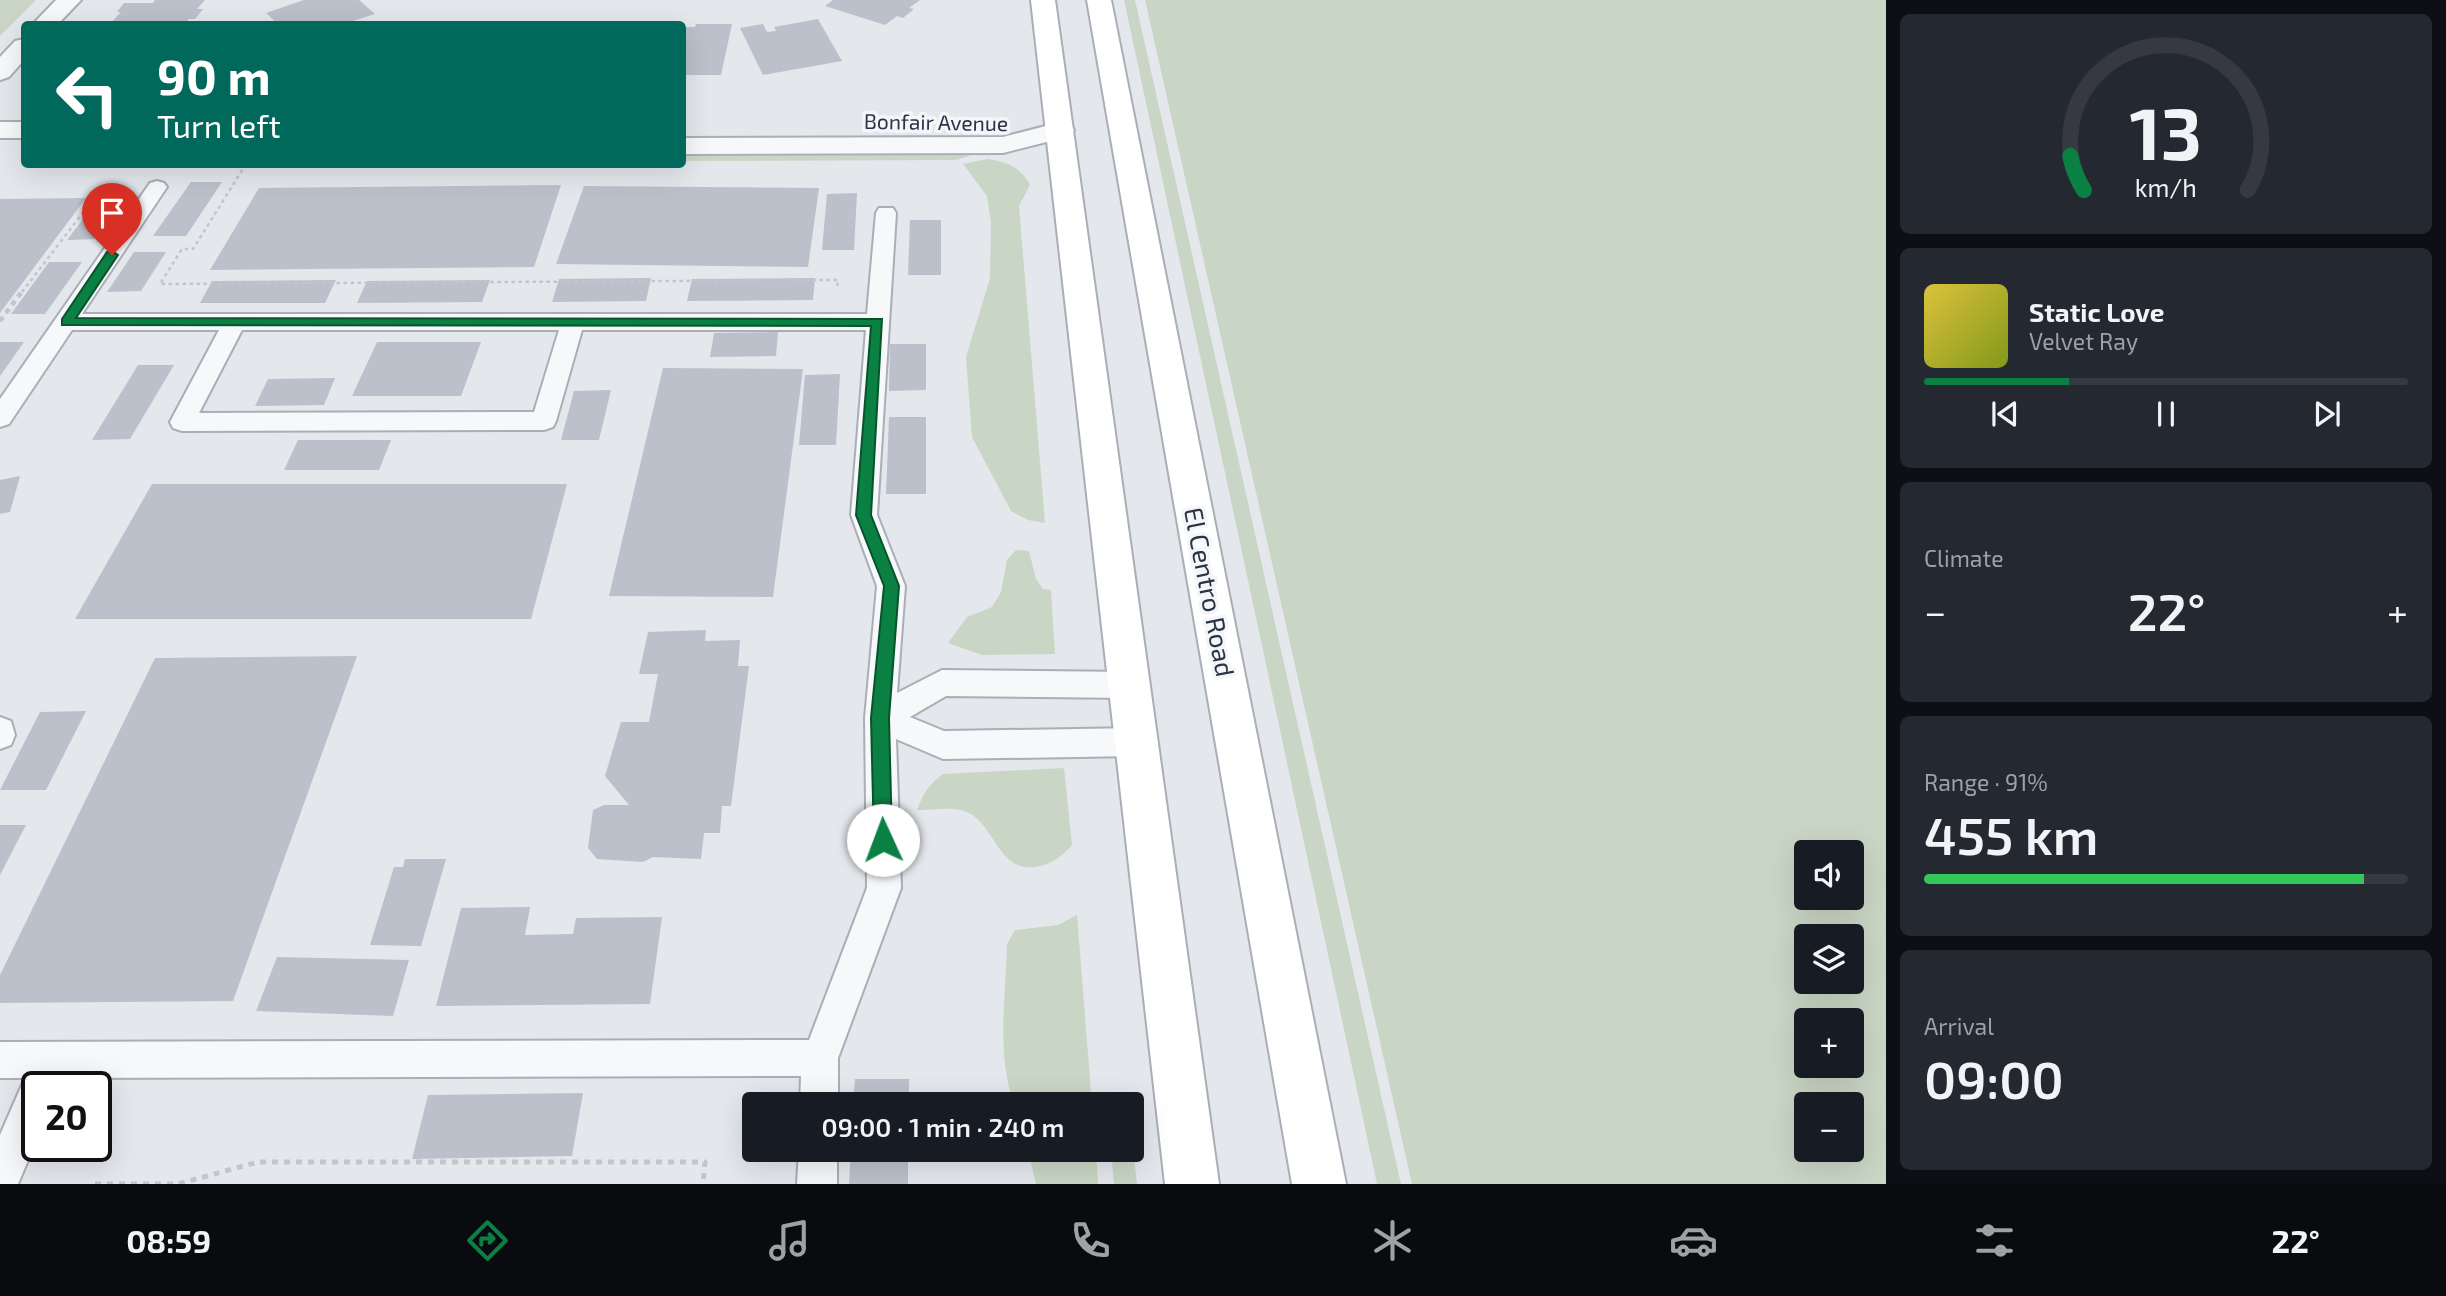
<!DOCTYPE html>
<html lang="en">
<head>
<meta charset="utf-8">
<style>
  :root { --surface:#171b24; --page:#242831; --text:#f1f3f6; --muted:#9ea1a6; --line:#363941; --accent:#0b8043 }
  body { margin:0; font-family:"Exo 2",sans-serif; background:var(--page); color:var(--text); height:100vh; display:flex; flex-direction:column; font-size:26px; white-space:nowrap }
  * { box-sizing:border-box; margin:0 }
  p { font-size:23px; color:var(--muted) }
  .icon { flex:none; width:38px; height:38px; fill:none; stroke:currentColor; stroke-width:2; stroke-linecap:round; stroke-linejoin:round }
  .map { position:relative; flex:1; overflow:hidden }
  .side { display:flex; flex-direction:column; gap:14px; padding:14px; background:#0d0f14; width:560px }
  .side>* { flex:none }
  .top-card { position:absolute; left:21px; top:21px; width:665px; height:147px; border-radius:7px; box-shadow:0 7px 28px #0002; background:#00695c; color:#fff; overflow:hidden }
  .tools { position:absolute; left:1794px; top:840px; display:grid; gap:14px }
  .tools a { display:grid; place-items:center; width:70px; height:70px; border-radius:7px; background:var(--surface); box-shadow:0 7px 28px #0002; font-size:35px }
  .speed { position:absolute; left:21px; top:1071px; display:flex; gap:14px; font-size:35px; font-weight:700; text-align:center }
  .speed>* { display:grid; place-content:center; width:91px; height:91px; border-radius:50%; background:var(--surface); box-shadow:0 7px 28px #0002; line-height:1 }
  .speed .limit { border:4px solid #111; border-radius:10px; background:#fff; color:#111 }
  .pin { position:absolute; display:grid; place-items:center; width:60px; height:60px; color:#fff; margin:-72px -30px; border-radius:50% 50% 50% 0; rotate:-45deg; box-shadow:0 0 7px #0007 }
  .pin .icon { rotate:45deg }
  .me { position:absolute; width:77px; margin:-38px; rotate:358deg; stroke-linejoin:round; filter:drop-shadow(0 0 5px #0008) }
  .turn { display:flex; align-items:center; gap:24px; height:147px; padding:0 21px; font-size:32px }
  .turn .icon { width:91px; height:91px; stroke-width:2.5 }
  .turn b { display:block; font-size:49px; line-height:60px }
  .big { font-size:52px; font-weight:600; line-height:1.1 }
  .side .card { flex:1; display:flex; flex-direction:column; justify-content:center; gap:10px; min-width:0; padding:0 24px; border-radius:10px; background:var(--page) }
  .side .dial { align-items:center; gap:0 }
  .dial svg { height:182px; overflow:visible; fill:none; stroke:var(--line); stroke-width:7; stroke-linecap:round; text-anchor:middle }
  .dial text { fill:var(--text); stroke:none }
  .song { display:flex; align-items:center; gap:21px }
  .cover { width:84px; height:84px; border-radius:10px; background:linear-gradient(135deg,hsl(50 70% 55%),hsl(70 70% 35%)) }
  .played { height:7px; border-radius:4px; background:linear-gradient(90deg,var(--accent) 30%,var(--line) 30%) }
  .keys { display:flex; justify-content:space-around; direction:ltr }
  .heat { display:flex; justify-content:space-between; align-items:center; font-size:38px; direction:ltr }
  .charge { height:10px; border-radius:5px; background:linear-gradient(90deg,#34c759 91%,var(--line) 0) }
  .trip { position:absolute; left:742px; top:1092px; width:402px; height:70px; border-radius:7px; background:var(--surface); box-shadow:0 7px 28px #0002; font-weight:600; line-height:70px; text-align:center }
  .tabs { display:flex; height:112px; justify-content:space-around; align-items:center; background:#090b0e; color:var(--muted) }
  .tabs .icon { width:49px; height:49px }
  .tabs .on { color:var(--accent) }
  .tabs b { font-size:32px; color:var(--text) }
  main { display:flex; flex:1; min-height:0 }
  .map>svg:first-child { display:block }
  .green { fill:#c9d6c5; fill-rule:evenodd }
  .building { fill:#bbc0ca }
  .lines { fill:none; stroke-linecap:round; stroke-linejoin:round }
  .lane-casing { stroke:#a9aeb7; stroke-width:4 }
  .street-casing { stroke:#a9aeb7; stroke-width:4 }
  .secondary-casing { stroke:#a9aeb7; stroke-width:4 }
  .path-far2 { stroke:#c2c5cb; stroke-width:2.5; stroke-dasharray:3.5 3.5; stroke-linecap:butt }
  .path-far1 { stroke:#c2c5cb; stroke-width:4.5; stroke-dasharray:5 5; stroke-linecap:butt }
  .path { stroke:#c2c5cb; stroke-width:5; stroke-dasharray:6 6; stroke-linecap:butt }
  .lane { fill:#f7f8fa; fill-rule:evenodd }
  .street { fill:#f7f8fa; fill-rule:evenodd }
  .secondary { fill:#fff; fill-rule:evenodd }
  .route { fill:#0b8043; stroke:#07532c; stroke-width:2 }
  .labels { text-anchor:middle; stroke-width:7; stroke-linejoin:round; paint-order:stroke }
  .far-street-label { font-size:21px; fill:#2b3445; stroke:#f4f6f9 }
  .street-label { font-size:26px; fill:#2b3445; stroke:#f4f6f9 }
</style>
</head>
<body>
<main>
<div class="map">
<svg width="1886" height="1184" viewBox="0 0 1886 1184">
  <rect width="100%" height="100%" fill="#e4e7ec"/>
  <path class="green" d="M0,0H36L0,36Z
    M1124,0H1135L1401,1184H1377Z
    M1145,0H1886V1184H1412ZM1806,852H1852V898H1806ZM1806,936H1852V982H1806ZM1806,1020H1852V1066H1806ZM1806,1104H1852V1150H1806Z
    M971,155L957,160L682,161L683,156Z
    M988,159C1008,162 1021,168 1030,185L1019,206L1045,523L1028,520L1011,511L972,437L966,357L990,278L991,223L987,196L963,164Z
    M1016,550L1029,551L1036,579L1043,589L1051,590L1055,654L982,655L948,643L967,617L992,607L1001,592L1007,560Z
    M1064,768L1072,845C1061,857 1051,865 1035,867C995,872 996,819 961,810C949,807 931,810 917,810C923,794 929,784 943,774Z
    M1077,915L1092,1104H1014C996,1053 1006,997 1007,944L1015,930L1058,925Z
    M1132,1140L1137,1184H1114L1111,1150H1132Z
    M1028,1150H1096L1098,1184H1036Z"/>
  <path class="building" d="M155,0H205L197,9H203L195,19H189L185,24H110L121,12H117L124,3H153Z
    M304,0H359L375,14L343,24H278L266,13Z
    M833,0H920L909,8L914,9L903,18L897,16L885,25L825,6Z
    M818,19L842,61L763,75L740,28L763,24L767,32L776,31L774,27Z
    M696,24H732L721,75H682V27H695Z
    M191,182H222L186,236H153Z
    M561,185L534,267L210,270L259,188Z
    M584,186L819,188L808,267L556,264Z
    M857,193L854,250H822L827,194Z
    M86,198L0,313V199Z
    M99,198H130L100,239L67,240Z
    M910,220H941V275H908Z
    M134,252H166L141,291L107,292Z
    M49,262H82L45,314H11Z
    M651,278L646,301L552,302L559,279Z
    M815,278L813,300L687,301L692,279Z
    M336,280L325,303H200L212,281Z
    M490,280L482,302L357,303L367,281Z
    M778,332L776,356L710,357L714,333Z
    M0,342H24L0,376Z
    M377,342H481L461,396H352Z
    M890,344H926V390L889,391Z
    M138,365H174L130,439L92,440Z
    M663,368L803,369L773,597L609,596Z
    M840,374L836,445H799L805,375Z
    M335,378L324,405L255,406L268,379Z
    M611,390L599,440H561L574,391Z
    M889,417H926V494H886Z
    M298,440H391L379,470H284Z
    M20,476L10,512L0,514V480Z
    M152,484H567L531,619H75Z
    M706,630L705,641L740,640L738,666H749L731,806H722L720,833H704L701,859L653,857L643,862L597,859L588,848L593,810L604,805H629L605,776L621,722H649L658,674H639L648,632Z
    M357,656L233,1001L0,1003V975L155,658Z
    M86,711L46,790H0L40,712Z
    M0,825H26L0,875Z
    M405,859H446L421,946L370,945L394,867H403Z
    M530,907L525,935L573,934L576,918L662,917L650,1004L436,1006L461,908Z
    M277,957L409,960L393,1016L256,1011Z
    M855,1079H909V1104H853Z
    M583,1093L572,1156L412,1159L428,1095Z
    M851,1150H908V1184H849Z"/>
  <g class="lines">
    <defs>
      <path id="lane" d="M157,181L164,183L167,187L82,314H867L876,213L879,208H893L896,213L877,515L905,586L897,693L942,670L1130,672L1141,676L1145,685L1141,694L1130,698L946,696L910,717L944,731L1138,728L1149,732L1153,742L1149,752L1138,756L943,759L896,739L901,888L838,1058V1104H800L801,1076L46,1078L53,1087H37V1139L18,1184H0V1135L24,1080L27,1078H0V1042L809,1040L867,888L865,718L877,586L851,515L866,330H582L556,421L553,427L544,430L182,431L173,428L170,422L219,330H72L9,424L0,427V399L150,183ZM242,330H559L534,412L199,413Z
        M0,717L11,721L15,735L11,745L0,749Z
        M799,1150H837V1184H797Z"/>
      <path id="street" d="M56,0H81L58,24H33Z
        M24,39V60L9,77L0,80V57L15,41Z
        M0,122H24V138H0Z
        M1061,122L1070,124L1074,130L1070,136L1003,153L682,154V138L1003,137Z"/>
      <path id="secondary" d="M1031,0H1055L1219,1184H1165Z
        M1087,0H1111L1346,1184H1292Z"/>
    </defs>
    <use href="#lane" class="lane-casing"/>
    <use href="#street" class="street-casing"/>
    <use href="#secondary" class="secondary-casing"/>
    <path class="path-far2" d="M246,164L193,249H182L160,284L838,280L837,288
      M22,292L99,192"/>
    <path class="path-far1" d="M0,321L23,290"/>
    <path class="path" d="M95,1184H178L258,1162H705L703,1184"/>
    <use href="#lane" class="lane"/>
    <use href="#street" class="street"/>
    <use href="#secondary" class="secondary"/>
  </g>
  <path class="route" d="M112,251L118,255L76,318L882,319L871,515L899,586L889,718L892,840L890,846L883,849L876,846L874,840L871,718L884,586L856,515L871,326L62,325V319L107,252Z"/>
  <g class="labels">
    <g class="far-street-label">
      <text transform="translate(936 123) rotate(1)" y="7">Bonfair Avenue</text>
    </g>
    <g class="street-label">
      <text transform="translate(1209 592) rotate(79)" y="9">El Centro Road</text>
    </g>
  </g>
</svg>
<div class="tools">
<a><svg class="icon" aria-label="sound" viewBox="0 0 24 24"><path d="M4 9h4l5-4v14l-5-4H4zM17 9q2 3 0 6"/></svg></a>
<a><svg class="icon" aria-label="layers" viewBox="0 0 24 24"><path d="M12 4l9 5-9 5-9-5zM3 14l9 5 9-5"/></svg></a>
<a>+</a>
<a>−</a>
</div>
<div class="speed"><div class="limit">20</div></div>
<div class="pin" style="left:112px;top:255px;background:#d93025"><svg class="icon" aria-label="arrive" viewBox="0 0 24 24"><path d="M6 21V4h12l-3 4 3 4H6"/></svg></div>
<svg class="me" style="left:883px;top:840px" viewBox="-20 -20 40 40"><circle r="19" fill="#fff"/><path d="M0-13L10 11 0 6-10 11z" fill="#0b8043"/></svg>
<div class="trip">09:00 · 1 min · 240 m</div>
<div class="top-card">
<div class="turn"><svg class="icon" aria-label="left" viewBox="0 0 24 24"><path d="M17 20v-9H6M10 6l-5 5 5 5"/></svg><div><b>90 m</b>Turn left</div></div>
</div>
</div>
<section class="side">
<div class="card dial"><svg viewBox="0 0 100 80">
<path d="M14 69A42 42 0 1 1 86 69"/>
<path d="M14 69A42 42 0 0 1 8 54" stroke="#0b8043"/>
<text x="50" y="56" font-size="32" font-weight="700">13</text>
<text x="50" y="72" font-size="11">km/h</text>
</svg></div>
<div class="card">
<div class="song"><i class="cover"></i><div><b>Static Love</b><p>Velvet Ray</p></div></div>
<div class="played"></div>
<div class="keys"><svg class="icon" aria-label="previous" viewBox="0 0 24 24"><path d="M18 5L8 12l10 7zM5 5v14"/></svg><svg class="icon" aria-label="pause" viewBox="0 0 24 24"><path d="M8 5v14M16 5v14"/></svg><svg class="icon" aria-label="next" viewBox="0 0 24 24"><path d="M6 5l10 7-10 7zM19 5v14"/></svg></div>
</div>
<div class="card"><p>Climate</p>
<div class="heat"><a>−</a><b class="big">22°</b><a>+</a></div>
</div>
<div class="card"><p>Range · 91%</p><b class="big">455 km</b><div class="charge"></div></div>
<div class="card"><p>Arrival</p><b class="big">09:00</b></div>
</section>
</main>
<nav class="tabs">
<b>08:59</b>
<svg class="icon on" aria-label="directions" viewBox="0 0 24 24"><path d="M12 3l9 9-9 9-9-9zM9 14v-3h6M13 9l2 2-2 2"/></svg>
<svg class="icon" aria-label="music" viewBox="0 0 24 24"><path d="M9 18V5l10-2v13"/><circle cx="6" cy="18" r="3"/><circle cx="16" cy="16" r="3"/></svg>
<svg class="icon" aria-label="phone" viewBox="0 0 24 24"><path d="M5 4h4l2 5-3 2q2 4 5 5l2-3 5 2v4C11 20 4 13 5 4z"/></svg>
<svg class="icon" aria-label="climate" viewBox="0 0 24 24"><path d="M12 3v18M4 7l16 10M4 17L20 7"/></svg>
<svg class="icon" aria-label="car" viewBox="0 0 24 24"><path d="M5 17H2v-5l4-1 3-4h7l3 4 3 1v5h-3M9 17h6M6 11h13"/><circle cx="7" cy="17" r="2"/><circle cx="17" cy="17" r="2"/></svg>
<svg class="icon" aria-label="filters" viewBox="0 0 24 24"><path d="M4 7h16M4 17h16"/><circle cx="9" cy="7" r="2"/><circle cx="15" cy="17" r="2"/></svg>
<b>22°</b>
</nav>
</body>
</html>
